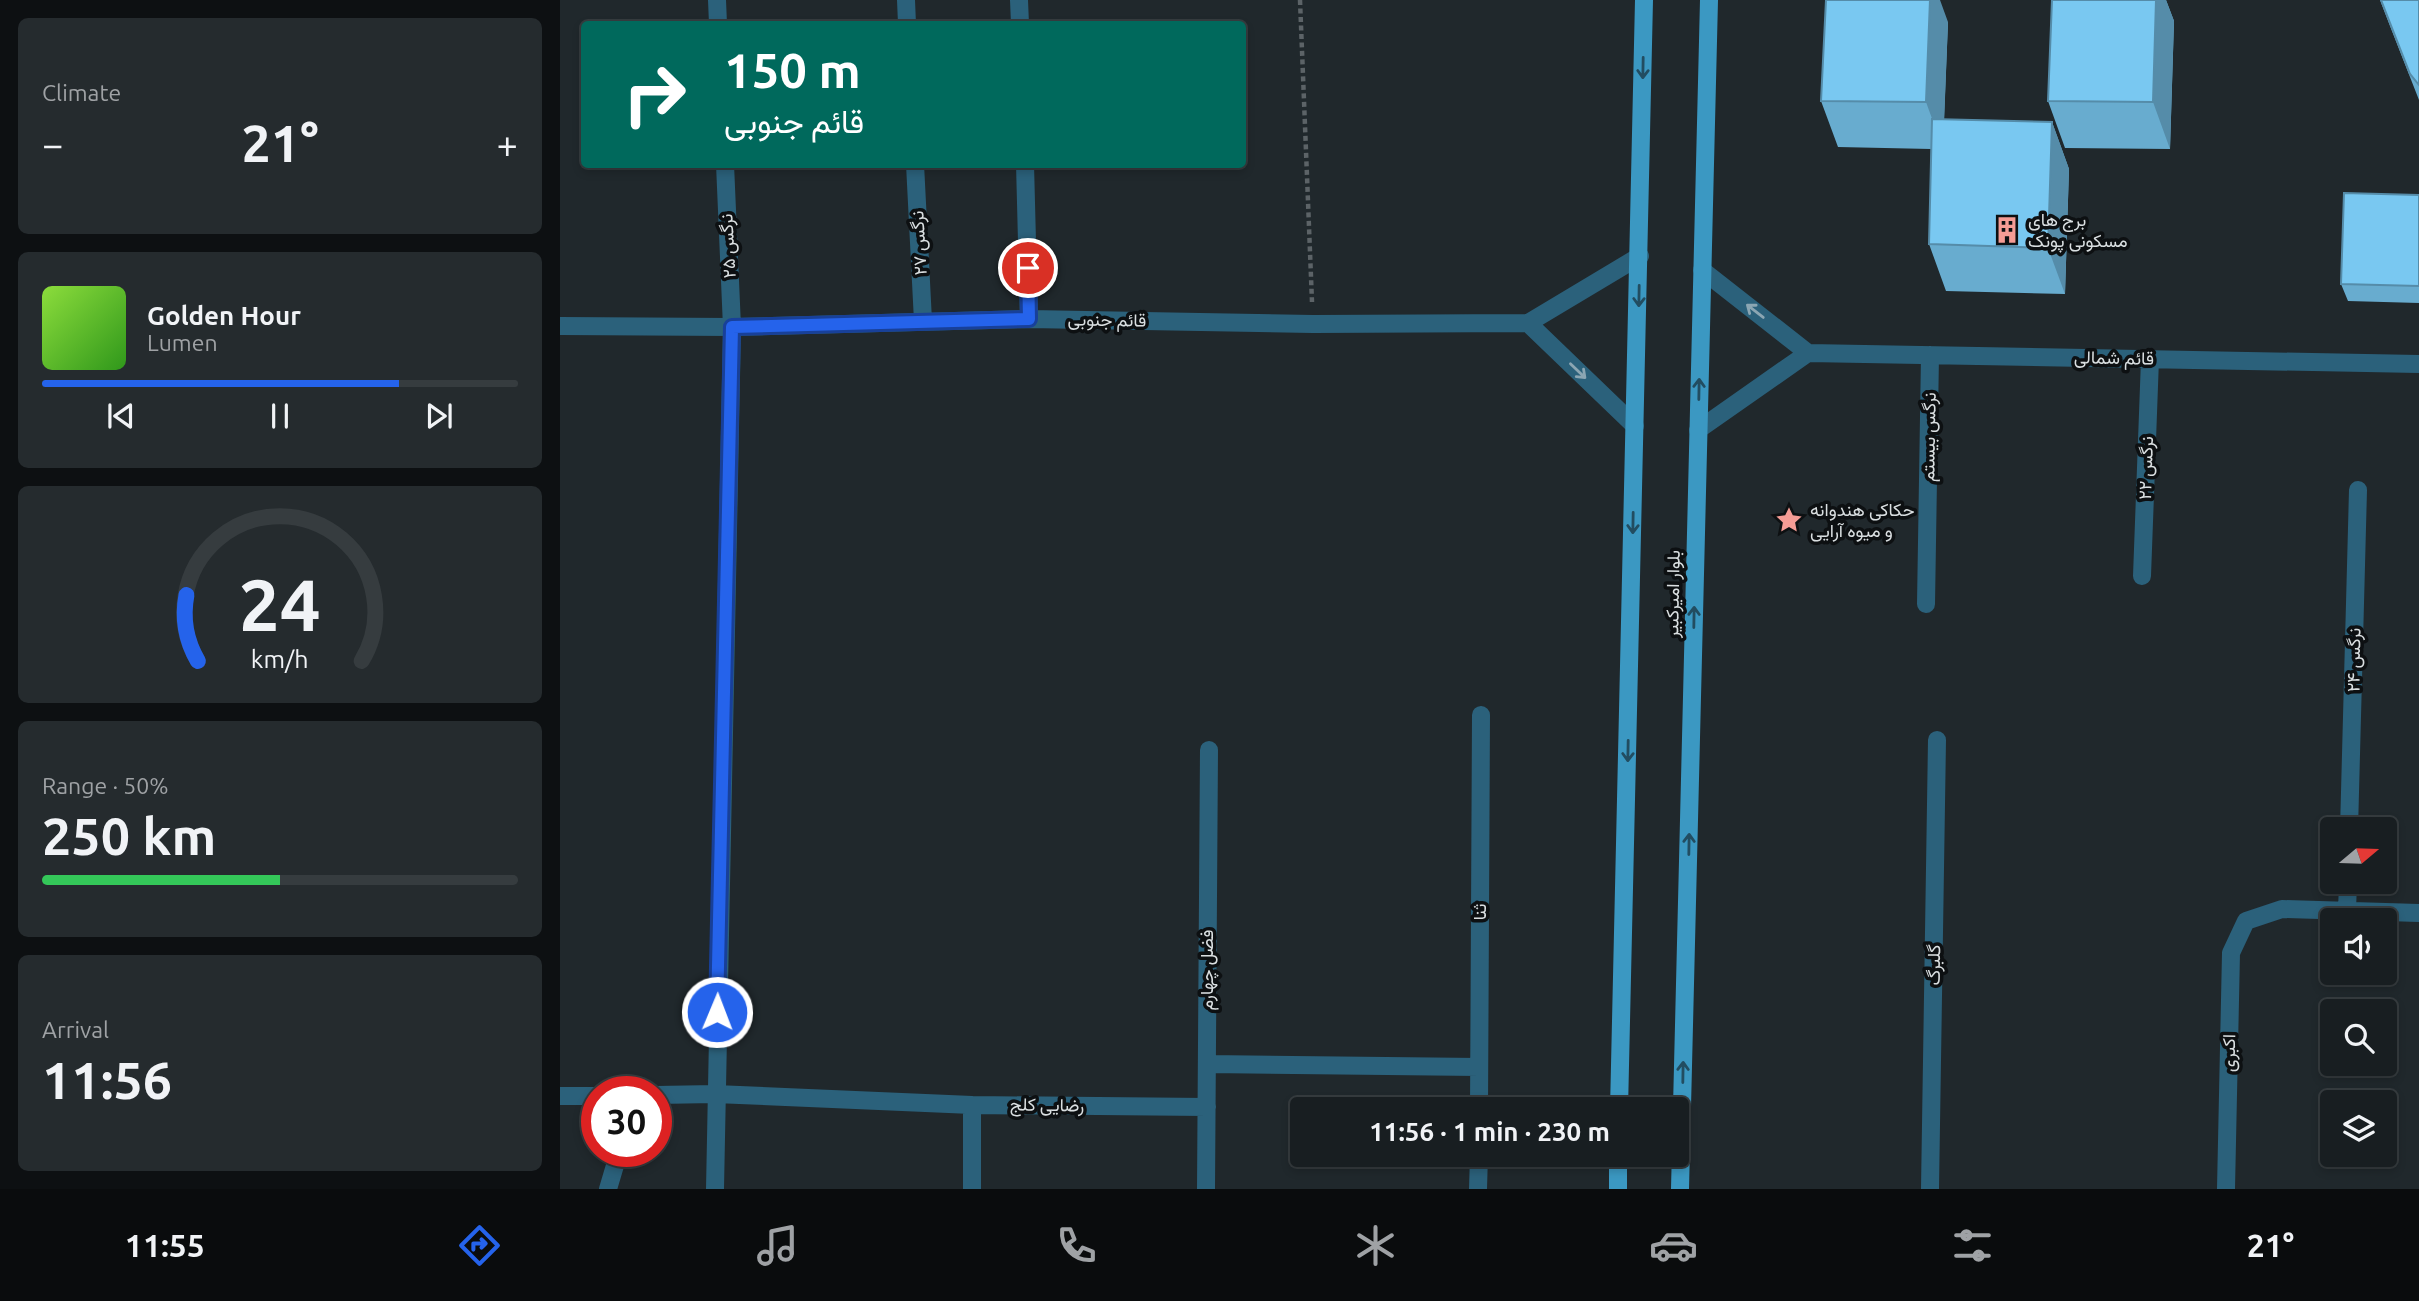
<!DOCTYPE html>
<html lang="en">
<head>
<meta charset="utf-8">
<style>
  :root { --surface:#181e21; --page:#252b2e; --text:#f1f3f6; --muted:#9fa2a5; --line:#363c3f; --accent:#2563eb }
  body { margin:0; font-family:Ubuntu,Vazirmatn,sans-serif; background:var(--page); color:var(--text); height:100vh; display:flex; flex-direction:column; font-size:26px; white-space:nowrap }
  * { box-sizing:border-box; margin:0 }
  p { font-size:23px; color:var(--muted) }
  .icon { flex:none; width:38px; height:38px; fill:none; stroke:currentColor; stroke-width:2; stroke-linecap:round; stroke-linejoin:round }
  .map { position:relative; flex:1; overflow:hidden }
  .details { display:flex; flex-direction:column; gap:18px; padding:18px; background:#0d1012; width:560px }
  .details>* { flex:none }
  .banner { position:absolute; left:21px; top:21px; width:665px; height:147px; border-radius:7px; box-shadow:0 4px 10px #0003,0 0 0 2px var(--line); background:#00695c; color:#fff; overflow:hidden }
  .needle { width:46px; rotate:71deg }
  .buttons { position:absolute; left:1760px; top:817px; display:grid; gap:14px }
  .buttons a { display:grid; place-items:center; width:77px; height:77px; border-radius:7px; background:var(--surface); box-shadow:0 4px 10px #0003,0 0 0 2px var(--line); font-size:35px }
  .speed { position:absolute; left:21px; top:1076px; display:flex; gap:14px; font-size:35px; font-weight:700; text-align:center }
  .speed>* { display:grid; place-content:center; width:91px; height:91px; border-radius:50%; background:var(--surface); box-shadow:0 4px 10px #0003,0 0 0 2px var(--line); line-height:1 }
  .speed .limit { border:10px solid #d22; background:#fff; color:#111 }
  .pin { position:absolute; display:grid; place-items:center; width:60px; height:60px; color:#fff; margin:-30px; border:4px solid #fff; border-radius:50%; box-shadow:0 2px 7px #0007 }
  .me { position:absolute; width:77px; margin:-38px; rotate:1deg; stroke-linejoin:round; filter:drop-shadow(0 0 5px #0008) }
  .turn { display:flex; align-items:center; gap:24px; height:147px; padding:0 28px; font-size:32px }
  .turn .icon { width:91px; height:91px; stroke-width:2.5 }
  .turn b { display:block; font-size:49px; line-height:60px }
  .big { font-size:52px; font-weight:700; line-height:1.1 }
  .details .widget { flex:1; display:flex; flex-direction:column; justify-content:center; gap:10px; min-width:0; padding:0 24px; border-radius:10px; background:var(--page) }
  .details .dial { align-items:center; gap:0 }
  .dial svg { height:182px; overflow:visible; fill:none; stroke:var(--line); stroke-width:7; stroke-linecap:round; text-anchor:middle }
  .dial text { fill:var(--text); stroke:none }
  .song { display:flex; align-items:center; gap:21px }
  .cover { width:84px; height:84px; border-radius:10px; background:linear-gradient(135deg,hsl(90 70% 55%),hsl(110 70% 35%)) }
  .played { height:7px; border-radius:4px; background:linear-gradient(90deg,var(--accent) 75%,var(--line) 75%) }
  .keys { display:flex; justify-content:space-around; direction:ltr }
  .heat { display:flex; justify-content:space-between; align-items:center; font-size:38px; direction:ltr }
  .charge { height:10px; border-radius:5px; background:linear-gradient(90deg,#34c759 50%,var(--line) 0) }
  .trip { position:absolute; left:730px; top:1097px; width:399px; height:70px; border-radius:7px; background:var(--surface); box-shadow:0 4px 10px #0003,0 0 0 2px var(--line); font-weight:700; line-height:70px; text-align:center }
  .tabs { display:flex; height:112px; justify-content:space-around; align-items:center; background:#0a0c0d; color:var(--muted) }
  .tabs .icon { width:49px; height:49px }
  .tabs .current { color:var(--accent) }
  .tabs b { font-size:32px; color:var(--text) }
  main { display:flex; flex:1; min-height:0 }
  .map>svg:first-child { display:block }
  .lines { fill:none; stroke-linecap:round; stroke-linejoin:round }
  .path { stroke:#5c6367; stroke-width:4.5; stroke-dasharray:5 3.5; stroke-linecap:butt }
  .minor { stroke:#2b617b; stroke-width:18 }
  .major { stroke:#3b98c2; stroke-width:18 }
  .wall { fill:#68accf }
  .shaded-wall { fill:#558ca9 }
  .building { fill:#79c8f1; stroke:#558ca9; stroke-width:2 }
  .oneway { stroke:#224d61 }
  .oneway2 { stroke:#8ba6b3 }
  .route-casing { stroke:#184099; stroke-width:18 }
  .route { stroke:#2563eb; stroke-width:12 }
  .labels { text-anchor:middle; stroke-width:7; stroke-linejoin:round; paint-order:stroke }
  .poi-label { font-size:18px; fill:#dadfe1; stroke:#0d1012; text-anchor:start }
  .street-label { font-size:18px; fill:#dadfe1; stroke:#0d1012 }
</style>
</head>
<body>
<main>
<section class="details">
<div class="widget"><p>Climate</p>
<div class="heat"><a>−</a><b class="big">21°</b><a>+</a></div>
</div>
<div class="widget">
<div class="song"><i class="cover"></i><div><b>Golden Hour</b><p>Lumen</p></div></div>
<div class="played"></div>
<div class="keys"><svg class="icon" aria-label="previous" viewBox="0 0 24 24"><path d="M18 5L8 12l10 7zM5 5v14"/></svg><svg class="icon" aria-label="pause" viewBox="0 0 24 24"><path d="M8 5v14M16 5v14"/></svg><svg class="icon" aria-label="next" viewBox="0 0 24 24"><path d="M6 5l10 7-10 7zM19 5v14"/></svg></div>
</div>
<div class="widget dial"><svg viewBox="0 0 100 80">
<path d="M14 69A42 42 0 1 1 86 69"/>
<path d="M14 69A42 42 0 0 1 9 40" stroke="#2563eb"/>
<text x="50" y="56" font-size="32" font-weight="700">24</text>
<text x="50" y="72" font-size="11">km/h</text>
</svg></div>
<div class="widget"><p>Range · 50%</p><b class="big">250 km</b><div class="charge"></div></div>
<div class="widget"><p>Arrival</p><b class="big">11:56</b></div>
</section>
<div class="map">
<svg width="1859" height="1189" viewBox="0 0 1859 1189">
  <rect width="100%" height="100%" fill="#20282c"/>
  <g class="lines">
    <path class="path" d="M740,0L752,302"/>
    <path class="minor" d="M157,0L158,24
      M346,0L347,24
      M459,0L460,24
      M355,164L363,321
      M465,164L469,319
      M1142,270L1248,353
      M968,323L1075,426
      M968,323L1080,256
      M0,326L172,327L469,319L753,324L968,323
      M1248,353L1859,364
      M1138,430L1248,353
      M1582,576L1590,359
      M1366,604L1370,355
      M1789,830L1798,490
      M1787,911L1788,882
      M647,1064L919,1067
      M96,1095L155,1094L412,1105
      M0,1096H37
      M919,1110L921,715
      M48,1189L59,1152
      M155,1189L172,327L165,164
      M412,1189V1105L647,1107
      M646,1189L649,750
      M918,1189L919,1155
      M1370,1189L1377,740
      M1666,1189L1671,953L1686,921L1722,909L1859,913"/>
    <path class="major" d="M1059,1110L1084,0
      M1058,1189V1155
      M1120,1189L1149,0"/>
  </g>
  <path class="wall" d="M1492,0H1606L1614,21L1610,149L1505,148L1488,101Z
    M1820,0H1859V100L1830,26Z
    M1388,22L1384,119L1492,122L1509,169L1505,294L1386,291L1369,244L1371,149L1278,147L1261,101Z
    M1859,195V303L1788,301L1781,284Z"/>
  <path class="shaded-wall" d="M1370,0H1380L1388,22L1383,149L1366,102Z
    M1596,0H1606L1614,21L1610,149L1593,102Z
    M1492,122L1509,169L1505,294L1488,248Z"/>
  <path class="building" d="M1266,0H1370L1366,102L1261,101Z
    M1492,0H1596L1593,102L1488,101Z
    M1821,0H1859V85L1850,74Z
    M1372,119L1492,122L1488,248L1369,244Z
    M1784,193L1859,195V286L1781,284Z"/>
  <defs><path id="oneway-shaft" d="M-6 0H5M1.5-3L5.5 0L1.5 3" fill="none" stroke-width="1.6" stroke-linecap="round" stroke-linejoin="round" transform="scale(1.75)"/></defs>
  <g class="oneway">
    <use href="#oneway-shaft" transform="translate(1083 68) rotate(91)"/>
    <use href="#oneway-shaft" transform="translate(1079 296) rotate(91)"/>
    <use href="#oneway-shaft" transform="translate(1139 389) rotate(-89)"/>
    <use href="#oneway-shaft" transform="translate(1073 523) rotate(91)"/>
    <use href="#oneway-shaft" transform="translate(1134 617) rotate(-89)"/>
    <use href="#oneway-shaft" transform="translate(1068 751) rotate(91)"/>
    <use href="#oneway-shaft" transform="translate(1129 844) rotate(-89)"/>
    <use href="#oneway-shaft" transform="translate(1123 1072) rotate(-89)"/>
  </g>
  <g class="oneway2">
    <use href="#oneway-shaft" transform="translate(1195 311) rotate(-142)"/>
    <use href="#oneway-shaft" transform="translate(1018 371) rotate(44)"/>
  </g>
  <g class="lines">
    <defs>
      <path id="route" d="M157,1012L172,327L469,319L468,268"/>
    </defs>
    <use href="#route" class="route-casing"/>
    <use href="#route" class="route"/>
  </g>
  <defs>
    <symbol id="building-bare" viewBox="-9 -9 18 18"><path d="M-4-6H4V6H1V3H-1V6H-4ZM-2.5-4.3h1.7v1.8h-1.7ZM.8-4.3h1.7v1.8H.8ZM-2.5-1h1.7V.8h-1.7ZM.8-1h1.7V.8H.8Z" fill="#f59c95" stroke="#0d1012" stroke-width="2.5" paint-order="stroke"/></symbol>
    <symbol id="sight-bare" viewBox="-9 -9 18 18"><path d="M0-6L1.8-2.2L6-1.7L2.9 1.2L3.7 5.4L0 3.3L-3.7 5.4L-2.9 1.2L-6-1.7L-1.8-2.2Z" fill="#f59c95" stroke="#0d1012" stroke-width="2.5" paint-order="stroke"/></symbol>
  </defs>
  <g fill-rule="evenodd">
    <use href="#building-bare" x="1428" y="211" width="38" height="38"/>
    <use href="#sight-bare" x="1210" y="501" width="38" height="38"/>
  </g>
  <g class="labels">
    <g class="poi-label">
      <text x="1468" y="226">برج های<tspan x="1468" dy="21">مسکونی پونک</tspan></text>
      <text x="1250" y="516">حکاکی هندوانه<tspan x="1250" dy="21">و میوه آرایی</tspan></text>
    </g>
    <g class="street-label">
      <text transform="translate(359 243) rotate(-93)" y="6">نرگس ۲۷</text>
      <text transform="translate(168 246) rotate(-93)" y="6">نرگس ۲۵</text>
      <text transform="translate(547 320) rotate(1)" y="6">قائم جنوبی</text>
      <text transform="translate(1554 358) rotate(1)" y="6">قائم شمالی</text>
      <text transform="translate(1369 437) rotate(-89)" y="6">نرگس بیستم</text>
      <text transform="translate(1586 468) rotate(-88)" y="6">نرگس ۲۲</text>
      <text transform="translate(1113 594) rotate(-89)" y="6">بلوار امیرکبیر</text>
      <text transform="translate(1794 660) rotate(-89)" y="6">نرگس ۲۴</text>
      <text transform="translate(920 912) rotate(-90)" y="6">ثنا</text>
      <text transform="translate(1374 965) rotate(-89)" y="6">گلبرگ</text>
      <text transform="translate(647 970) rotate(-90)" y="6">فضل چهارم</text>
      <text transform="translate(1669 1053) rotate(-89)" y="6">اکبری</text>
      <text transform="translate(487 1105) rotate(1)" y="6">رضایی کلج</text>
    </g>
  </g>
</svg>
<div class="buttons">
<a><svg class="needle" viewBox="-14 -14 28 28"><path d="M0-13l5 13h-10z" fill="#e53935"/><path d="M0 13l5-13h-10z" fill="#9fa2a5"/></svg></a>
<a><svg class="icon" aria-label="sound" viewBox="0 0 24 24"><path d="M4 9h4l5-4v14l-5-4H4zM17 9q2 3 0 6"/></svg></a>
<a><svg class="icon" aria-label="search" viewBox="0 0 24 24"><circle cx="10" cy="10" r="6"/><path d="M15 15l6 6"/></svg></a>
<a><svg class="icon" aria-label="layers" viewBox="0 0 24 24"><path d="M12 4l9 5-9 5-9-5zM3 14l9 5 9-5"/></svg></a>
</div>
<div class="speed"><div class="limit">30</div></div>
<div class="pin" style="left:468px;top:268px;background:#d93025"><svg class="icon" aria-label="arrive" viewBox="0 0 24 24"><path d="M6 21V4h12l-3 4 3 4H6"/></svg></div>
<svg class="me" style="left:157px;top:1012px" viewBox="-20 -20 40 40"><circle r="17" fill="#2563eb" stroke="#fff" stroke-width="3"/><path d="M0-11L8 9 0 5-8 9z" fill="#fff"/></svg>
<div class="trip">11:56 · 1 min · 230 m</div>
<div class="banner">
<div class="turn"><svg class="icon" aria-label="right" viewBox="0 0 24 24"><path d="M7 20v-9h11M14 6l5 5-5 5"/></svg><div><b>150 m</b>قائم جنوبی</div></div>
</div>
</div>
</main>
<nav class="tabs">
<b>11:55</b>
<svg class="icon current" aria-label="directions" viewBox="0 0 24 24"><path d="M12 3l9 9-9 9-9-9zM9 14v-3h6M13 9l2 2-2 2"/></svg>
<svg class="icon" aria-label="music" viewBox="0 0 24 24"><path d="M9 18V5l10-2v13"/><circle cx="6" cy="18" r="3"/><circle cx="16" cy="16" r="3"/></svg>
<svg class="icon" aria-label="phone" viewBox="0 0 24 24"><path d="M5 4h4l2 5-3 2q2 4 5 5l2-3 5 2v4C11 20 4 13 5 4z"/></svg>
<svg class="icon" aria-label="climate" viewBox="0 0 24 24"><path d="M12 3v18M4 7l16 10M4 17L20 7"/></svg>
<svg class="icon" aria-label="car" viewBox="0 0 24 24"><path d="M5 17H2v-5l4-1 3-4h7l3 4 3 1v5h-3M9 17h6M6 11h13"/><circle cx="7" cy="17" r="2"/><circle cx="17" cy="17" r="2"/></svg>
<svg class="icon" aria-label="filters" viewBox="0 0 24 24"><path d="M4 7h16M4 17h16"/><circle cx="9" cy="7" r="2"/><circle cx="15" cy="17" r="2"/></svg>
<b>21°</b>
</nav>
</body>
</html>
